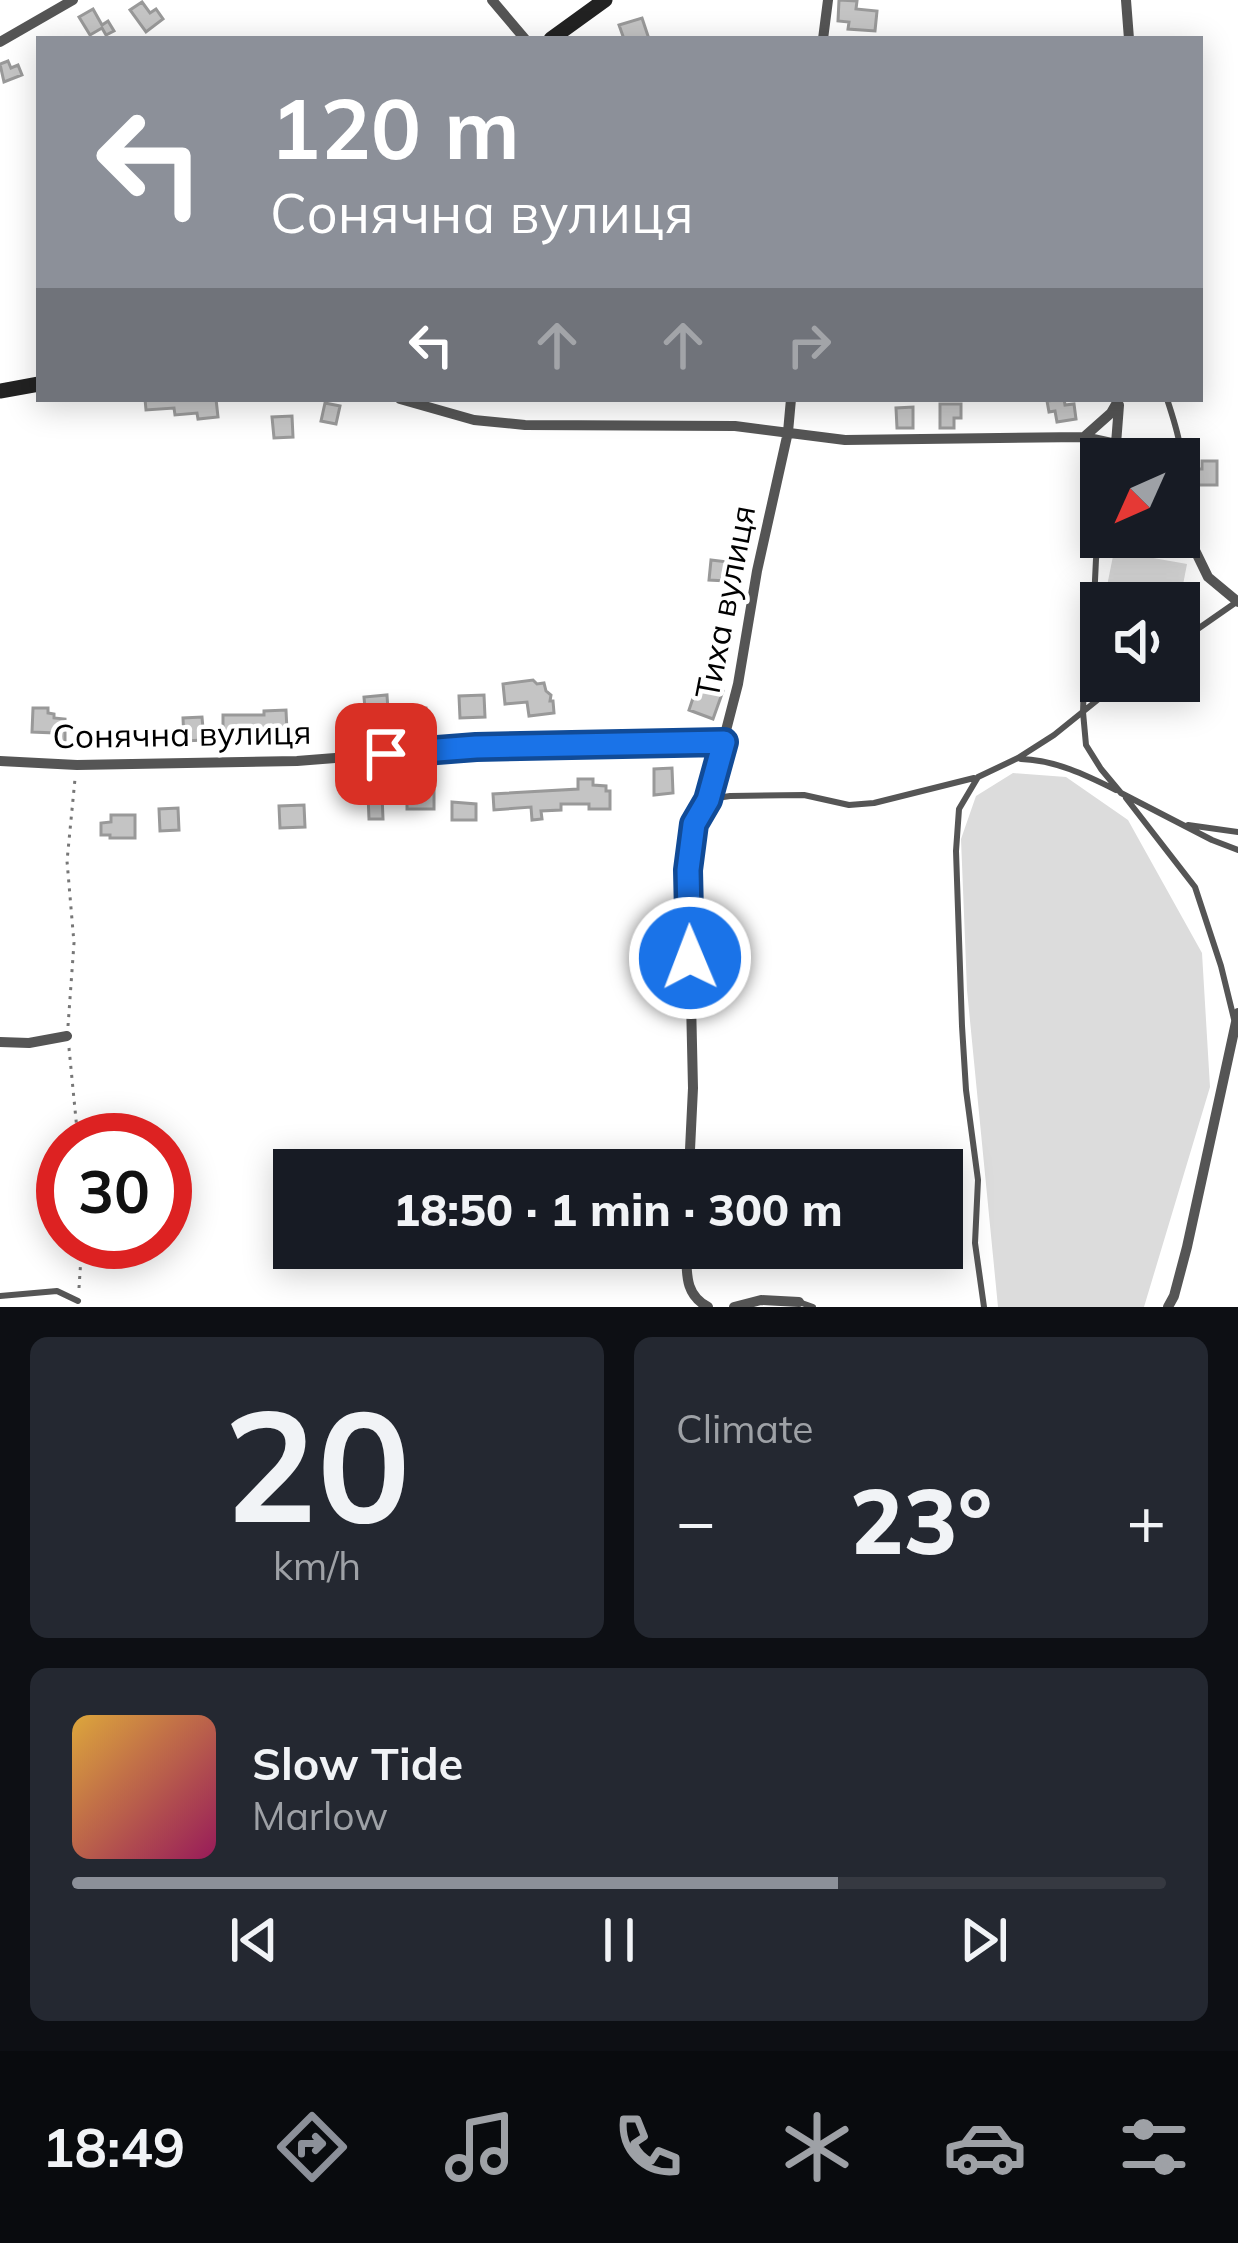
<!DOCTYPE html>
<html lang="en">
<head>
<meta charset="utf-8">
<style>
  :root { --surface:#171b24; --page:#242831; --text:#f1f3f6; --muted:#9ea1a6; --line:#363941; --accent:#8c9099 }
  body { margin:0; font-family:Mulish,sans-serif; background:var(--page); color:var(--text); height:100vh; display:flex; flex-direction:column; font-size:45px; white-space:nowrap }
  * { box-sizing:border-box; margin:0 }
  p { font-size:39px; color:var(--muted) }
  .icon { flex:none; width:66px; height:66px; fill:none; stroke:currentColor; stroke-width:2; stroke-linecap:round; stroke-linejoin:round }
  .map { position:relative; height:1307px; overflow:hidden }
  .details { display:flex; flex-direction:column; gap:30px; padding:30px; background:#0d0f14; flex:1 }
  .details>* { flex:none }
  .banner { position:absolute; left:36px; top:36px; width:1167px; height:366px; border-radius:0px; box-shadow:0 6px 30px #0003; background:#8c9099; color:#fff; overflow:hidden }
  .needle { width:78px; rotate:225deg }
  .fabs { position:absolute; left:1080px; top:438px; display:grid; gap:24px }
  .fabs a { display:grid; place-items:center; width:120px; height:120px; border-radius:0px; background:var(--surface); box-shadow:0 6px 30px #0003; font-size:60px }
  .speed { position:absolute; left:36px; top:1113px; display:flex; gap:24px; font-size:60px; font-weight:700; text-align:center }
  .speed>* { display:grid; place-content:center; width:156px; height:156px; border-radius:50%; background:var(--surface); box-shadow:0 6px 30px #0003; line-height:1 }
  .speed .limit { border:18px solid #d22; background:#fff; color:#111 }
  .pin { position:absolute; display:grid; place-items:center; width:102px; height:102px; color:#fff; margin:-51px; border-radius:24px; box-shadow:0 6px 18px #0006 }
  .me { position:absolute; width:132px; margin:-66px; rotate:359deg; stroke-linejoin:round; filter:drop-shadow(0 0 9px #0008) }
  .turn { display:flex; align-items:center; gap:42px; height:252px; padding:0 36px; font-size:54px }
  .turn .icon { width:156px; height:156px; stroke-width:2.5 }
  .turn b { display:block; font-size:84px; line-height:102px }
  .lanes { display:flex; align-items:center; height:114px; padding:0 36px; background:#0003; justify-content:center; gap:60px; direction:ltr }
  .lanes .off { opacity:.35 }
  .big { font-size:90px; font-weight:800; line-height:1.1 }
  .details .tile { flex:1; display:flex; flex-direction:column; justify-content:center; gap:18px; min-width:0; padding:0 42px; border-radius:18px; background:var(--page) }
  .details .dial { align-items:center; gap:0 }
  .dial b { font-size:156px; line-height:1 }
  .song { display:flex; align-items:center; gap:36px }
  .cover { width:144px; height:144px; border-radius:18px; background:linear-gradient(135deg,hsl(40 70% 55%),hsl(330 70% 35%)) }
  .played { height:12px; border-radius:6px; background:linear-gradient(90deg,var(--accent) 70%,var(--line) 70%) }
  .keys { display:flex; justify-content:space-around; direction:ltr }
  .heat { display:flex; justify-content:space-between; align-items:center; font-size:66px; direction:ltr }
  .details .tiles { flex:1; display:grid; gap:30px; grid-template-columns:1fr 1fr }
  .tile:last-child { grid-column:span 2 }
  .trip { position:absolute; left:273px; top:1149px; width:690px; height:120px; border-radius:0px; background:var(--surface); box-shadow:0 6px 30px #0003; font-weight:800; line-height:120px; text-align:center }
  .menu { display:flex; height:192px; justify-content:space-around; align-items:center; background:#090b0e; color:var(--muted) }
  .menu .icon { width:84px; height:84px }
  .menu .active { color:var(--accent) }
  .menu b { font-size:54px; color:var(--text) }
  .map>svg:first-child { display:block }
  .green { fill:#dcdcdc }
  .building { fill:#c4c4c4; stroke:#999; stroke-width:3 }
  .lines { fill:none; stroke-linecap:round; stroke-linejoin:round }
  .path { stroke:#777; stroke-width:3; stroke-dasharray:3 6; stroke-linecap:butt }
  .service { stroke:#555; stroke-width:6 }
  .minor { stroke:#555; stroke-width:10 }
  .secondary { stroke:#222; stroke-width:15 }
  .route-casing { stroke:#114b97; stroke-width:30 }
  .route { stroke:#1a73e8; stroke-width:21 }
  .labels { text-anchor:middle; stroke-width:9; stroke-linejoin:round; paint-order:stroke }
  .street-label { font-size:33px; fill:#000; stroke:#fff }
</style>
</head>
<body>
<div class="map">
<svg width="1238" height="1307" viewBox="0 0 1238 1307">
  <rect width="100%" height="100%" fill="#fff"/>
  <path class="green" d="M1114,551L1187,564L1179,605L1106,591Z
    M1013,773L1066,777L1128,820L1202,953L1210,1087L1144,1307H998L967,990L961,839L976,796Z"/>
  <path class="building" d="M839,0L857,1L856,9L877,11L875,31L848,29L849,22L838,21Z
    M142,2L150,13L156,9L163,19L146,32L130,10Z
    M93,9L102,25L108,21L114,31L106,35L102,28L90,35L79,17Z
    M642,18L649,39H624L619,25Z
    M8,61L11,68L18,65L22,75L4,82L0,64Z
    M145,399H216L218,417L198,419L197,413L175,415L174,408L146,410Z
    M1064,399L1065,405L1074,404L1076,419L1057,422L1055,411L1049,412L1047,401Z
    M325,403L340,406L336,424L321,421Z
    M940,404H961V418H954V428H940Z
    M913,407V428H897L896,408Z
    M292,416L293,437L274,438L272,417Z
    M1202,461H1217V485H1194V469H1202Z
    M711,560L728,562L726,581L709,580Z
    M533,680L537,684L544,683L546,691L551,695L550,701H553L554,713L529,716L527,702L505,704L503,684Z
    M698,683L723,691L713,719L689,710Z
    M387,695L388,711L426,708L427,722L389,724L390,731L367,733L364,697Z
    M484,695L485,717L460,718L459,696Z
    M33,708H48V713L54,714V718L65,719V743H55V733L32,732Z
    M286,710L287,731L242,730V739H223V715H264V711Z
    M202,717L204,740L184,741L183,718Z
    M672,768L673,793L654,795V769Z
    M578,779H593V785L606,786V791H610V809H589V804H561V810L541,811L542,819L532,820L531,807L494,810L493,794L578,789Z
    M407,790H434V809H407Z
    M368,794H382L383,819H369Z
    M452,802L476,804V820H452Z
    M304,805L305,827L280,828L279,806Z
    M178,808L179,830L160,831L159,809Z
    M111,815H135V838H110V835H101V823L111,822Z"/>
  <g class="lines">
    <path class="path" d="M68,1026L74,943L67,861L75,779
      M69,1048L78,1140
      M79,1288L82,1242"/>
    <path class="service" d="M1167,399C1179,435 1186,458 1179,497
      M1101,533L1096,559L1093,623L1084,678L1083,712L1086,745L1101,769L1121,793L1212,840L1238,850
      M1179,642L1235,603
      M1021,759C1055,760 1086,775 1116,790
      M1126,798L1195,887L1221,966L1234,1019
      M710,799L730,796L804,795L849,805L874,803L974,778
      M1188,825L1238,832
      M0,1296L57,1291L78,1301
      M799,1302L813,1307
      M984,1307L975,1243L978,1180L966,1090L962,1026L956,851L959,809L978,777L1018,758L1054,735L1121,681"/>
    <path class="minor" d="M492,0L525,39
      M1126,0L1129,39
      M823,39L828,0
      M0,42L73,0
      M400,399L474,420L525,425L735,426L845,440L1084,437L1116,444L1138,459
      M1084,437L1111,413L1119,399
      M1116,444L1119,405
      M1179,505L1189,538L1208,577L1238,602
      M0,761L77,765L297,761L475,747L724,742
      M0,1042L29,1043L67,1036
      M689,1170L693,1088L688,870L694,824L708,800L738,684L757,571L788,432L791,399
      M686,1248C687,1273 684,1294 708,1307
      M734,1307L761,1300L799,1302
      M1168,1307L1174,1296L1187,1247L1238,1013"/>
    <path class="secondary" d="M551,39L605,0
      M0,391L39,384"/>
  </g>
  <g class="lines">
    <defs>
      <path id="route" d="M386,754L476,747L724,742L708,800L694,824L688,870L690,958"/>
    </defs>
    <use href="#route" class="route-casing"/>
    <use href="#route" class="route"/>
  </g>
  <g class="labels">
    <g class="street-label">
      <text transform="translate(725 602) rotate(-79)" y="12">Тиха вулиця</text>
      <text transform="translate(182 734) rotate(-1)" y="12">Сонячна вулиця</text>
    </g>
  </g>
</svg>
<div class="fabs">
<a><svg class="needle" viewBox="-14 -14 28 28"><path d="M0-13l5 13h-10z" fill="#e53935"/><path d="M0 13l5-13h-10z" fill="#9ea1a6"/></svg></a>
<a><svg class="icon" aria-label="sound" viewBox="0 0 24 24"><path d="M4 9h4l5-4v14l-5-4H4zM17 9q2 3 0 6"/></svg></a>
</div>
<div class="speed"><div class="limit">30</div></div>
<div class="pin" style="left:386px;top:754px;background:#d93025"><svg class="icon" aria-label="arrive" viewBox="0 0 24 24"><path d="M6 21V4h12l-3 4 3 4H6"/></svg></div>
<svg class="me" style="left:690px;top:958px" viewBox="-20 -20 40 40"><circle r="17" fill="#1a73e8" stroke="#fff" stroke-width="3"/><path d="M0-11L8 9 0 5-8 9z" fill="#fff"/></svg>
<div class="trip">18:50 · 1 min · 300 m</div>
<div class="banner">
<div class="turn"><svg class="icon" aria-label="left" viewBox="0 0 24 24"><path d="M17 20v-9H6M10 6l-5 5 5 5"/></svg><div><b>120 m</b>Сонячна вулиця</div></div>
<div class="lanes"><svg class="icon" aria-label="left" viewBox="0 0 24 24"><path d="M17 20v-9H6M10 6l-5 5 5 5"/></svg><svg class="icon off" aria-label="ahead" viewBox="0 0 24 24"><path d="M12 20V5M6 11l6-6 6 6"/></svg><svg class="icon off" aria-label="ahead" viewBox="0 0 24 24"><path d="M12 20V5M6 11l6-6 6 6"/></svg><svg class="icon off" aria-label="right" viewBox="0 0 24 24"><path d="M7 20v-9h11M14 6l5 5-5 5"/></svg></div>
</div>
</div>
<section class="details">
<div class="tiles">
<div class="tile dial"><b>20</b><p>km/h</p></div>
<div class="tile"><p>Climate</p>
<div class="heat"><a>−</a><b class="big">23°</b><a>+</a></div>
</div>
<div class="tile">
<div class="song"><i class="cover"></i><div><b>Slow Tide</b><p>Marlow</p></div></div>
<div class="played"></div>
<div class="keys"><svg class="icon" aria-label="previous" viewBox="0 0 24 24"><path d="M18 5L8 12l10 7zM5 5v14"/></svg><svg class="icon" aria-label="pause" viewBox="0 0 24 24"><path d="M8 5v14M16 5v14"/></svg><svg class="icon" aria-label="next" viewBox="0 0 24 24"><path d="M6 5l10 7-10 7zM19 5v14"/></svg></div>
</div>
</div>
</section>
<nav class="menu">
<b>18:49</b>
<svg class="icon active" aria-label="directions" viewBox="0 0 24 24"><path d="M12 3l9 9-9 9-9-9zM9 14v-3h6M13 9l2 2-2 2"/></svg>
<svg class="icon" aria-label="music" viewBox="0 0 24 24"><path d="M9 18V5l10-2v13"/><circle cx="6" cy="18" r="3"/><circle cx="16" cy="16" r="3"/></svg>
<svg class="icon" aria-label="phone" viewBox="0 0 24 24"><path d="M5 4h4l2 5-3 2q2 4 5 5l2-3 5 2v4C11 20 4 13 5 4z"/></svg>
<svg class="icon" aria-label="climate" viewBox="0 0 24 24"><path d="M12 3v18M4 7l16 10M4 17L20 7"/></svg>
<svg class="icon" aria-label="car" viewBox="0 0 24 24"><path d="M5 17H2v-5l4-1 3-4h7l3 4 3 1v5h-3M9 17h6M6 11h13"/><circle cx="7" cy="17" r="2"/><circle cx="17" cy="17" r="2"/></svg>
<svg class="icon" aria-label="filters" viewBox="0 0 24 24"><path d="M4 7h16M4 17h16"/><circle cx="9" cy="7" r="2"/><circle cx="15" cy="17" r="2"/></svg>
</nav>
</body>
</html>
